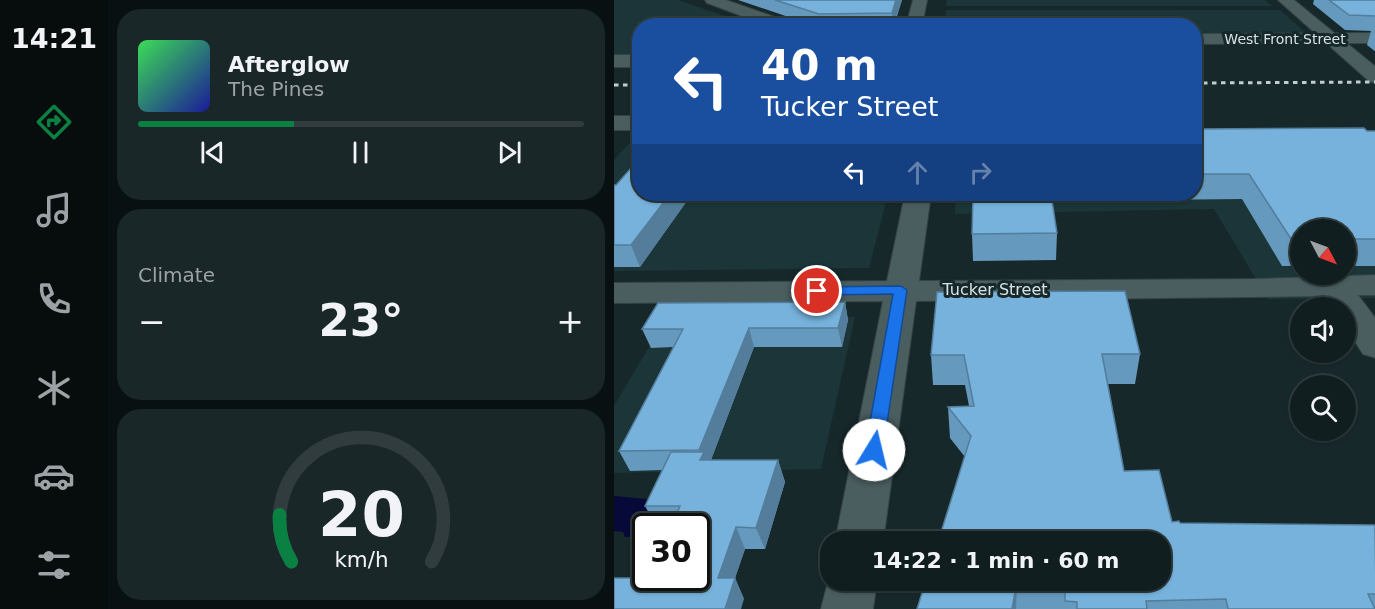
<!DOCTYPE html>
<html lang="en">
<head>
<meta charset="utf-8">
<style>
  :root { --surface:#111e20; --page:#1a2729; --text:#f1f3f6; --muted:#9ca2a5; --line:#303c3e; --accent:#0b8043 }
  body { margin:0; font-family:"DejaVu Sans",sans-serif; background:var(--page); color:var(--text); height:100vh; display:flex; flex-direction:column; font-size:22px; white-space:nowrap }
  * { box-sizing:border-box; margin:0 }
  p { font-size:20px; color:var(--muted) }
  .icon { flex:none; width:33px; height:33px; fill:none; stroke:currentColor; stroke-width:2; stroke-linecap:round; stroke-linejoin:round }
  .map { position:relative; flex:1; overflow:hidden }
  .panel { display:flex; flex-direction:column; gap:9px; padding:9px; background:#091012; width:506px }
  .panel>* { flex:none }
  .top-card { position:absolute; left:18px; top:18px; width:570px; height:183px; border-radius:24px; box-shadow:0 2px 4px #0004,0 0 0 2px var(--line); background:#1a4fa0; color:#fff; overflow:hidden }
  .needle { width:39px; rotate:131deg }
  .buttons { position:absolute; left:676px; top:219px; display:grid; gap:12px }
  .buttons a { display:grid; place-items:center; width:66px; height:66px; border-radius:50%; background:var(--surface); box-shadow:0 2px 4px #0004,0 0 0 2px var(--line); font-size:30px }
  .speed { position:absolute; left:18px; top:513px; display:flex; gap:12px; font-size:30px; font-weight:700; text-align:center }
  .speed>* { display:grid; place-content:center; width:78px; height:78px; border-radius:50%; background:var(--surface); box-shadow:0 2px 4px #0004,0 0 0 2px var(--line); line-height:1 }
  .speed .limit { border:3px solid #111; border-radius:9px; background:#fff; color:#111 }
  .pin { position:absolute; display:grid; place-items:center; width:51px; height:51px; color:#fff; margin:-26px; border:3px solid #fff; border-radius:50%; box-shadow:0 2px 6px #0007 }
  .me { position:absolute; width:66px; margin:-33px; rotate:9deg; stroke-linejoin:round; filter:drop-shadow(0 0 4px #0008) }
  .turn { display:flex; align-items:center; gap:21px; height:126px; padding:0 30px; font-size:27px }
  .turn .icon { width:78px; height:78px; stroke-width:2.5 }
  .turn b { display:block; font-size:42px; line-height:51px }
  .lanes { display:flex; align-items:center; height:57px; padding:0 30px; background:#0003; justify-content:center; gap:30px; direction:ltr }
  .lanes .off { opacity:.35 }
  .big { font-size:45px; font-weight:600; line-height:1.1 }
  .panel .tile { flex:1; display:flex; flex-direction:column; justify-content:center; gap:9px; min-width:0; padding:0 21px; border-radius:24px; background:var(--page) }
  .panel .dial { align-items:center; gap:0 }
  .dial svg { height:156px; overflow:visible; fill:none; stroke:var(--line); stroke-width:7; stroke-linecap:round; text-anchor:middle }
  .dial text { fill:var(--text); stroke:none }
  .song { display:flex; align-items:center; gap:18px }
  .cover { width:72px; height:72px; border-radius:9px; background:linear-gradient(135deg,hsl(130 70% 55%),hsl(240 70% 35%)) }
  .played { height:6px; border-radius:3px; background:linear-gradient(90deg,var(--accent) 35%,var(--line) 35%) }
  .keys { display:flex; justify-content:space-around; direction:ltr }
  .heat { display:flex; justify-content:space-between; align-items:center; font-size:33px; direction:ltr }
  .trip { position:absolute; left:206px; top:531px; width:351px; height:60px; border-radius:24px; background:var(--surface); box-shadow:0 2px 4px #0004,0 0 0 2px var(--line); font-weight:600; line-height:60px; text-align:center }
  main { display:flex; flex:1; min-height:0 }
  .tabs { display:flex; flex-direction:column; width:108px; justify-content:space-around; align-items:center; background:#070c0d; color:var(--muted) }
  .tabs .icon { width:42px; height:42px }
  .tabs .current { color:var(--accent) }
  .tabs b { font-size:27px; color:var(--text) }
  .map>svg:first-child { display:block }
  .built { fill:#1b3538; fill-rule:evenodd }
  .water { fill:#070a38 }
  .lines { fill:none; stroke-linecap:round; stroke-linejoin:round }
  .minor-casing { stroke:#354345; stroke-width:2 }
  .secondary-casing { stroke:#354345; stroke-width:2 }
  .minor { fill:#4a5d5f; fill-rule:evenodd }
  .secondary { fill:#4a5d5f; fill-rule:evenodd }
  .rail { stroke:#c1cdce; stroke-width:3; stroke-dasharray:4.5 4.5; stroke-linecap:butt }
  .wall { fill:#6599bd }
  .shaded-wall { fill:#537d9a }
  .building { fill:#76b2dc; stroke:#537d9a; stroke-width:1.5 }
  .route { fill:#1a73e8; stroke:#114b97; stroke-width:1.5 }
  .labels { text-anchor:middle; stroke-width:6; stroke-linejoin:round; paint-order:stroke }
  .far-street-label { font-size:14px; fill:#d7e2e3; stroke:#17282b }
  .street-label { font-size:16px; fill:#d7e2e3; stroke:#17282b }
</style>
</head>
<body>
<main>
<nav class="tabs">
<b>14:21</b>
<svg class="icon current" aria-label="directions" viewBox="0 0 24 24"><path d="M12 3l9 9-9 9-9-9zM9 14v-3h6M13 9l2 2-2 2"/></svg>
<svg class="icon" aria-label="music" viewBox="0 0 24 24"><path d="M9 18V5l10-2v13"/><circle cx="6" cy="18" r="3"/><circle cx="16" cy="16" r="3"/></svg>
<svg class="icon" aria-label="phone" viewBox="0 0 24 24"><path d="M5 4h4l2 5-3 2q2 4 5 5l2-3 5 2v4C11 20 4 13 5 4z"/></svg>
<svg class="icon" aria-label="climate" viewBox="0 0 24 24"><path d="M12 3v18M4 7l16 10M4 17L20 7"/></svg>
<svg class="icon" aria-label="car" viewBox="0 0 24 24"><path d="M5 17H2v-5l4-1 3-4h7l3 4 3 1v5h-3M9 17h6M6 11h13"/><circle cx="7" cy="17" r="2"/><circle cx="17" cy="17" r="2"/></svg>
<svg class="icon" aria-label="filters" viewBox="0 0 24 24"><path d="M4 7h16M4 17h16"/><circle cx="9" cy="7" r="2"/><circle cx="15" cy="17" r="2"/></svg>
</nav>
<section class="panel">
<div class="tile">
<div class="song"><i class="cover"></i><div><b>Afterglow</b><p>The Pines</p></div></div>
<div class="played"></div>
<div class="keys"><svg class="icon" aria-label="previous" viewBox="0 0 24 24"><path d="M18 5L8 12l10 7zM5 5v14"/></svg><svg class="icon" aria-label="pause" viewBox="0 0 24 24"><path d="M8 5v14M16 5v14"/></svg><svg class="icon" aria-label="next" viewBox="0 0 24 24"><path d="M6 5l10 7-10 7zM19 5v14"/></svg></div>
</div>
<div class="tile"><p>Climate</p>
<div class="heat"><a>−</a><b class="big">23°</b><a>+</a></div>
</div>
<div class="tile dial"><svg viewBox="0 0 100 80">
<path d="M14 69A42 42 0 1 1 86 69"/>
<path d="M14 69A42 42 0 0 1 8 45" stroke="#0b8043"/>
<text x="50" y="56" font-size="32" font-weight="700">20</text>
<text x="50" y="72" font-size="11">km/h</text>
</svg></div>
</section>
<div class="map">
<svg width="762" height="609" viewBox="0 0 762 609">
  <rect width="100%" height="100%" fill="#17282b"/>
  <path class="built" d="M0,0H64L137,25L26,26L25,54H0Z
    M333,0H651L659,6H332Z
    M332,10H666L697,37H581L580,26H330Z
    M25,136L26,194H274L255,268L0,271V160L20,138Z
    M761,149V298L654,299L600,209L341,214L342,194H580ZM687,230H732V274H687Z
    M241,317L207,469L0,473V406L52,318Z"/>
  <path class="water" d="M0,496L44,500L26,537H11L9,532L0,531Z"/>
  <g class="lines">
    <defs>
      <path id="minor" d="M91,0H112L178,23L180,26H155L93,3Z
        M299,0H313L308,26H292Z
        M762,33V43L580,44V34Z
        M0,55H26V67H0Z
        M0,116H26V130H0Z
        M291,194H317L305,281L640,279L762,275V295H744L762,319V358L749,354L732,328V308H719L712,296L302,301L269,542H221L269,301L0,303V283L273,281Z
        M216,574V580H263L259,609H207Z"/>
      <path id="secondary" d="M664,0H680L762,67V83L755,81Z"/>
    </defs>
    <use href="#minor" class="minor-casing"/>
    <use href="#secondary" class="secondary-casing"/>
    <use href="#minor" class="minor"/>
    <use href="#secondary" class="secondary"/>
    <path class="rail" d="M580,83L762,82
      M0,85H26"/>
  </g>
  <path class="wall" d="M124,0H288L280,26H201Z
    M700,0H762V52L753,45L757,31L731,30L699,4Z
    M580,129L762,131V266H732V230H687V266H668L628,199L438,201L443,233L442,260L359,261L358,234L359,194H580Z
    M0,185L26,194H157L155,198H75L26,267H0Z
    M209,194H268L267,195H213Z
    M231,302L234,320L228,347H140L97,460H164L171,482L151,549H131L121,578L130,599L36,578L82,526H42L31,506L48,470L16,471L5,451L59,347L37,348L28,329Z
    M526,354L521,384H494L510,471L558,522L566,523L762,527V609H303L351,457L336,438L334,407L355,406L351,385H319L317,355Z"/>
  <path class="shaded-wall" d="M282,0H288L279,26L278,13Z
    M56,194H73L75,198L26,267L17,245Z
    M231,302L234,320L228,347L224,328Z
    M135,328L140,347L95,465L86,460L88,456L85,450Z
    M164,460L171,482L151,549L142,528Z
    M122,527L131,549L121,578L130,599L127,609H111L104,578Z
    M403,582L402,609H398Z"/>
  <path class="building" d="M161,0H282L278,13L205,14Z
    M715,0H762V16L735,15Z
    M750,128L753,131H762V239H732V230H687V239H677L635,174H580V129Z
    M26,158V194H56L17,245H0V185H2Z
    M359,194H437L443,233L358,234Z
    M511,291L526,354H488L510,471L545,470L558,522L565,521L566,523L761,525L762,594H754L761,609H614L612,599L532,601L533,609H463V602L451,601V591L403,582L398,609H303L312,580H546V542H324L357,436L334,407L360,406L350,355H317L323,292Z
    M231,302L224,328H135L85,450L5,451L69,329H28L44,303Z
    M57,452H90L86,460H164L142,528L122,527L104,578H121L111,609H0V578H82V526H58L66,506H31Z"/>
  <path class="route" d="M287,286L293,290L269,450L266,455L260,457L254,455L251,450L279,294L203,295L197,291L203,287Z"/>
  <g class="labels">
    <g class="far-street-label">
      <text x="671" y="44">West Front Street</text>
    </g>
    <g class="street-label">
      <text x="381" y="295">Tucker Street</text>
    </g>
  </g>
</svg>
<div class="buttons">
<a><svg class="needle" viewBox="-14 -14 28 28"><path d="M0-13l5 13h-10z" fill="#e53935"/><path d="M0 13l5-13h-10z" fill="#9ca2a5"/></svg></a>
<a><svg class="icon" aria-label="sound" viewBox="0 0 24 24"><path d="M4 9h4l5-4v14l-5-4H4zM17 9q2 3 0 6"/></svg></a>
<a><svg class="icon" aria-label="search" viewBox="0 0 24 24"><circle cx="10" cy="10" r="6"/><path d="M15 15l6 6"/></svg></a>
</div>
<div class="speed"><div class="limit">30</div></div>
<div class="pin" style="left:203px;top:291px;background:#d93025"><svg class="icon" aria-label="arrive" viewBox="0 0 24 24"><path d="M6 21V4h12l-3 4 3 4H6"/></svg></div>
<svg class="me" style="left:260px;top:450px" viewBox="-20 -20 40 40"><circle r="19" fill="#fff"/><path d="M0-13L10 11 0 6-10 11z" fill="#1a73e8"/></svg>
<div class="trip">14:22 · 1 min · 60 m</div>
<div class="top-card">
<div class="turn"><svg class="icon" aria-label="left" viewBox="0 0 24 24"><path d="M17 20v-9H6M10 6l-5 5 5 5"/></svg><div><b>40 m</b>Tucker Street</div></div>
<div class="lanes"><svg class="icon" aria-label="left" viewBox="0 0 24 24"><path d="M17 20v-9H6M10 6l-5 5 5 5"/></svg><svg class="icon off" aria-label="ahead" viewBox="0 0 24 24"><path d="M12 20V5M6 11l6-6 6 6"/></svg><svg class="icon off" aria-label="right" viewBox="0 0 24 24"><path d="M7 20v-9h11M14 6l5 5-5 5"/></svg></div>
</div>
</div>
</main>
</body>
</html>
